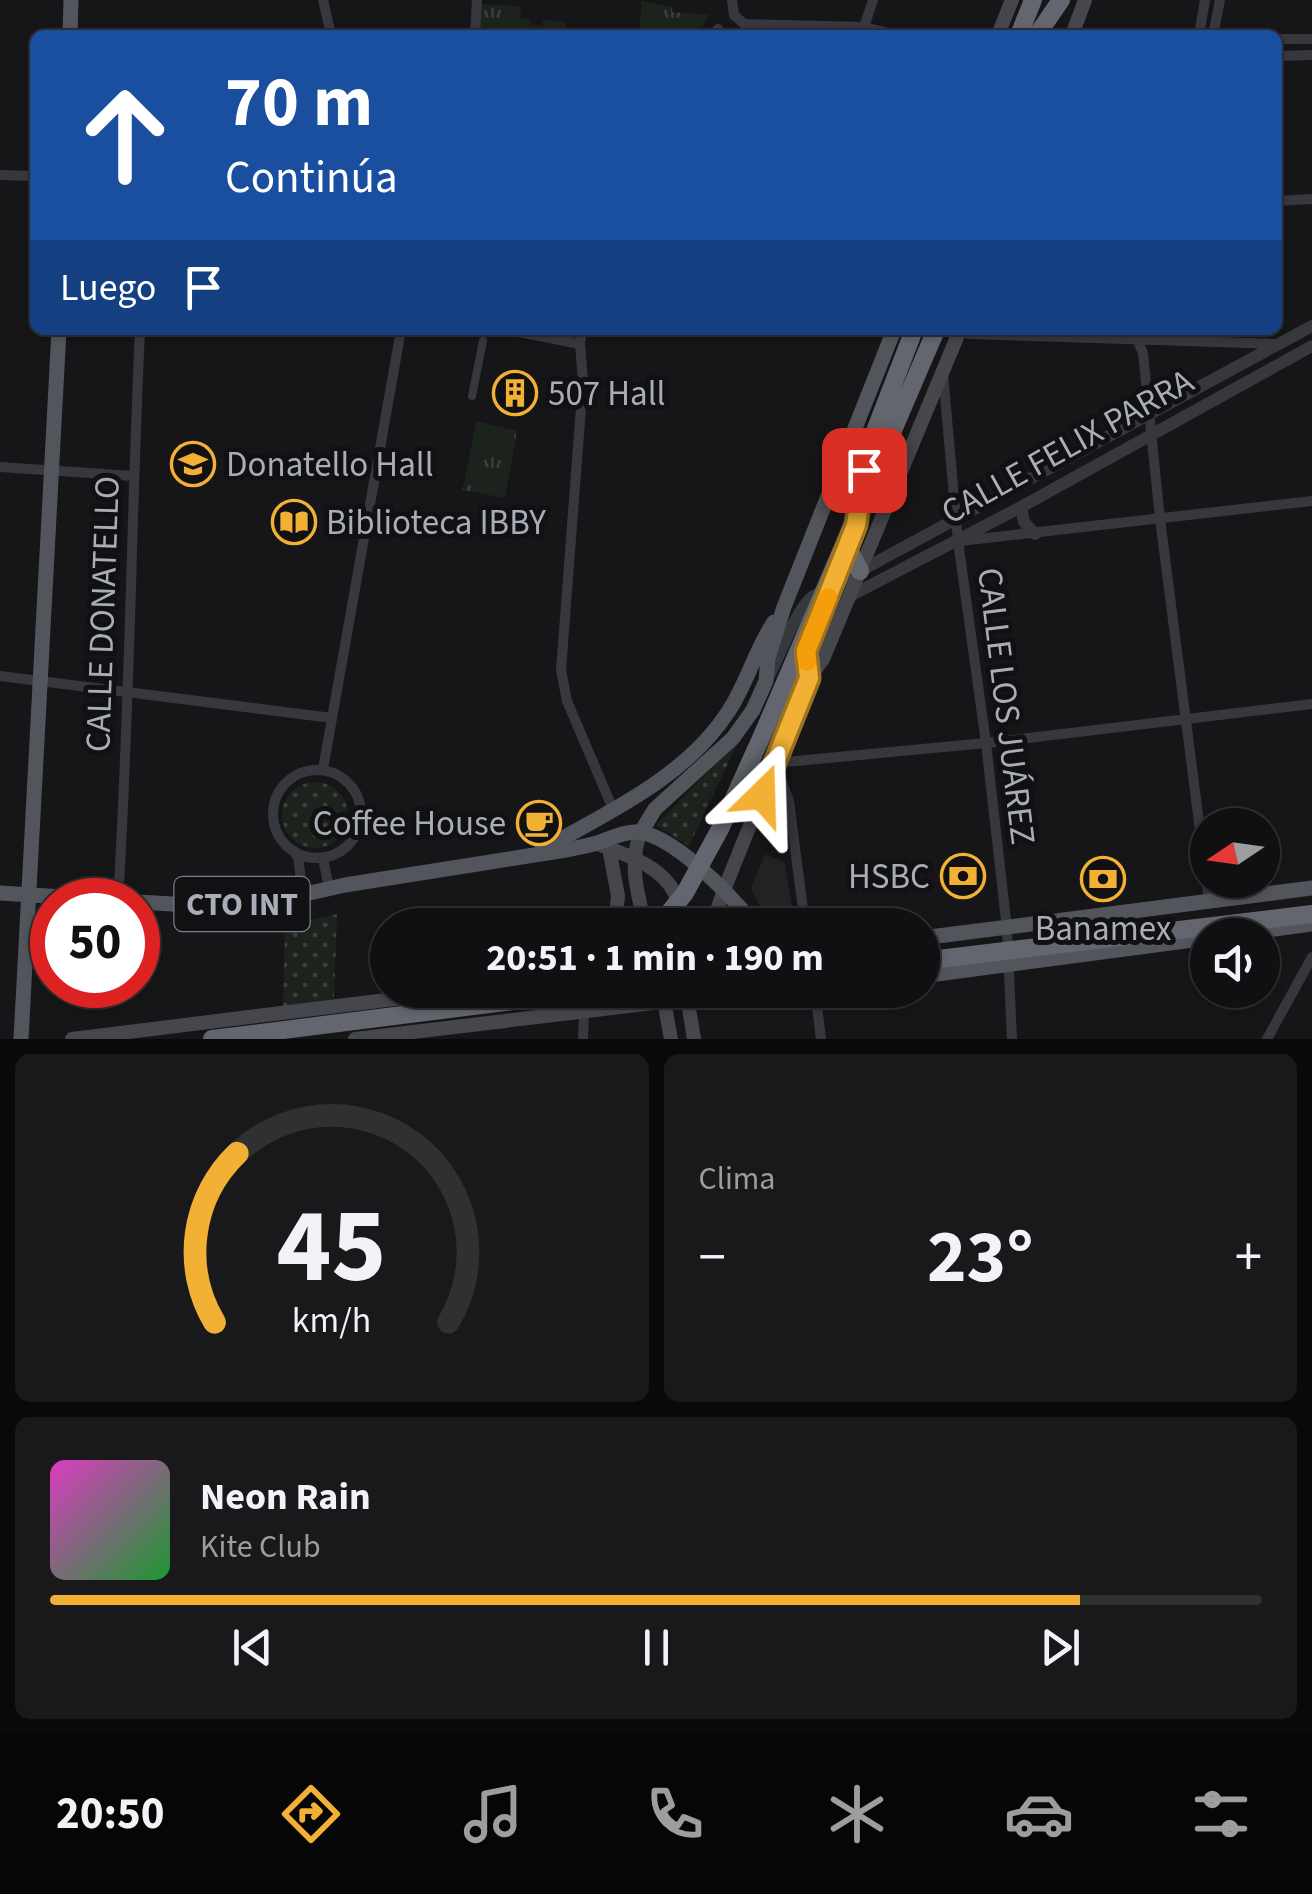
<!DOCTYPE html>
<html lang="es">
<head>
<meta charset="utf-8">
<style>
  :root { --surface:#101012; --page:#19191b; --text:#f1f3f6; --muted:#9c9d9f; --line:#303032; --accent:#f2b134 }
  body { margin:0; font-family:"Source Sans 3",sans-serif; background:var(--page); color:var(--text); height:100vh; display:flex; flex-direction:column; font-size:38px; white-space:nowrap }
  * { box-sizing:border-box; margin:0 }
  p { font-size:32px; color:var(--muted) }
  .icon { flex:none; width:55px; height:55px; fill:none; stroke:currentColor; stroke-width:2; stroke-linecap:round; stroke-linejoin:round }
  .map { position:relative; height:1039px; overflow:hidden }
  .details { display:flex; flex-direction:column; gap:15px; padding:15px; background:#09090a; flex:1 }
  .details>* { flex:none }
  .hud { position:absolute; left:30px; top:30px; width:1252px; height:305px; border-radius:15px; box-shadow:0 2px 8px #0004,0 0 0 2px var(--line); background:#1a4fa0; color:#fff; overflow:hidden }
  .needle { width:65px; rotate:257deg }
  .controls { position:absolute; left:1190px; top:808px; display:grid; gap:20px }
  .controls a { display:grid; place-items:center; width:90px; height:90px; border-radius:50%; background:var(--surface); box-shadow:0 2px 8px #0004,0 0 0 2px var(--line); font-size:50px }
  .speed { position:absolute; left:30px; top:878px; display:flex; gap:20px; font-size:50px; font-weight:700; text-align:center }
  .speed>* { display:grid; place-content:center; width:130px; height:130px; border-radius:50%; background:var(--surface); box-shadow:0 2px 8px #0004,0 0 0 2px var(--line); line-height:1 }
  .speed .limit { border:15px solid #d22; background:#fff; color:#111 }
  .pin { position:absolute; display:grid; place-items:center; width:85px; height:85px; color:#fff; margin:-42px; border-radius:20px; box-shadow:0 5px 15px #0006 }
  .me { position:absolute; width:110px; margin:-55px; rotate:22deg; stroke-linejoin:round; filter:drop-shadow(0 0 8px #0008) }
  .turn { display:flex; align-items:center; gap:35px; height:210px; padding:0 30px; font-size:45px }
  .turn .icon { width:130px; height:130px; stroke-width:2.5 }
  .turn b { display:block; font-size:70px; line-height:85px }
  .then { display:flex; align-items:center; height:95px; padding:0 30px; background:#0003; gap:20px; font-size:38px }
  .big { font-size:75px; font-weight:700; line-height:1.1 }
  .details .widget { flex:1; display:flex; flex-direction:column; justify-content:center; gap:15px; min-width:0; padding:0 35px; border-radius:15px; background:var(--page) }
  .details .dial { align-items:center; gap:0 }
  .dial svg { height:260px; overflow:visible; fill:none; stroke:var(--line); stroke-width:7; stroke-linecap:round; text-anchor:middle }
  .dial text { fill:var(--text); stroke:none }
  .song { display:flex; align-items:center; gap:30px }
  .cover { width:120px; height:120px; border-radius:15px; background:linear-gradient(135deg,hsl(310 70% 55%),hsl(130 70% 35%)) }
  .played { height:10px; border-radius:5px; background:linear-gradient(90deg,var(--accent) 85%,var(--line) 85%) }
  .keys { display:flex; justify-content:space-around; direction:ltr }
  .heat { display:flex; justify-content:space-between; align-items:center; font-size:55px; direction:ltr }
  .details .tiles { flex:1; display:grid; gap:15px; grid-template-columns:1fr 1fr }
  .widget:last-child { grid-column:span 2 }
  .trip { position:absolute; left:370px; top:908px; width:570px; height:100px; border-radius:50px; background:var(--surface); box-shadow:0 2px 8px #0004,0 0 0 2px var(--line); font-weight:700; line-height:100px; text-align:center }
  .menu { display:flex; height:160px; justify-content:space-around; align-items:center; background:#060607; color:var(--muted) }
  .menu .icon { width:70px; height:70px }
  .menu .active { color:var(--accent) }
  .menu b { font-size:45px; color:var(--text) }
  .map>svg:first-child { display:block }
  .built { fill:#222225 }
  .grass { fill:url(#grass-tufts) }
  .park { fill:url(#park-dots) }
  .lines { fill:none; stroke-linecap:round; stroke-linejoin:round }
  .pedestrian { stroke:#37383d; stroke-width:8 }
  .minor { stroke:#37383d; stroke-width:10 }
  .tertiary { stroke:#37383d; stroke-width:12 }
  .secondary { stroke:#45474d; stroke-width:14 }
  .primary { stroke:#53555c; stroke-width:15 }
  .motorway { stroke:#63666e; stroke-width:18 }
  .route-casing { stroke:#9d7322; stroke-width:25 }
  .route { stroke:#f2b134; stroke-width:18 }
  .slow { stroke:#f59e0b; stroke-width:18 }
  .labels { text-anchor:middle; stroke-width:10; stroke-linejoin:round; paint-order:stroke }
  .shield { fill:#111113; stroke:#7b7e86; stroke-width:2.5 }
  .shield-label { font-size:32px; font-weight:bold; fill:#a8adb8 }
  .poi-label { font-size:35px; fill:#a8adb8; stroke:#111113; text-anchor:start }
  .street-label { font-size:35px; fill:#a8adb8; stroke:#111113 }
</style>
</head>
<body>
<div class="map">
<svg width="1312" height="1039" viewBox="0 0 1312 1039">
  <defs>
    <pattern id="grass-tufts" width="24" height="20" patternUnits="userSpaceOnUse" patternTransform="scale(2.5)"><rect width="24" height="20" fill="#1c231d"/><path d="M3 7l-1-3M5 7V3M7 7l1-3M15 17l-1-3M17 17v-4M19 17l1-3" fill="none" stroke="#3a403c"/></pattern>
    <pattern id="park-dots" width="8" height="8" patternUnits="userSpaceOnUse" patternTransform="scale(2.5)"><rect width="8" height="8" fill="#1c231d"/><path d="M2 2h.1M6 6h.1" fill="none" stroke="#3a403c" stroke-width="1.8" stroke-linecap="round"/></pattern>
  </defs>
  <rect width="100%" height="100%" fill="#161618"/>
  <path class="built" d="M765,854L785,863L795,925L761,909L751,888Z"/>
  <path class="grass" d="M642,1L672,7V12L709,15L698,35H639Z
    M478,4L518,6L521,8L520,18L530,19V25L542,26L543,20L566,22L565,35H477Z
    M476,421L517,431L505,498L463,490Z"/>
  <path class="park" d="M738,742L689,846L656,825Z
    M282 815a33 33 0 1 1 66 0a33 33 0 1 1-66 0Z
    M337,914L334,999L283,1007L285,926Z"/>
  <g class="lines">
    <path class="pedestrian" d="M472,396L483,341"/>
    <path class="minor" d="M323,0L331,35
      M732,0L734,15L744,24L864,27L897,35
      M864,27L873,0
      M475,35L477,0
      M714,35L718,29
      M1199,35L1205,0
      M1213,35L1220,0
      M1278,39H1312
      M1278,56L1312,55
      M0,175L35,176
      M1278,201L1312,199
      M509,330L580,344
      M582,330L580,344L583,381L561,670L567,701L613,809
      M1138,330L1136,338L1143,353L1160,519L1209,900
      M968,334L1278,344
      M943,374L958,541L986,743L1007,929L1012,1039
      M0,467L133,476
      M960,541L1312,501
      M0,676L332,718
      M323,769L401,330
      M273 814a44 44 0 1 1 88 0a44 44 0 1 1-88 0Z
      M294,852L298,857L303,895
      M323,858L329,888
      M118,900C130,710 131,520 140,330
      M805,925L789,801L775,763L986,743L1312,704
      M815,990L821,1039
      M1216,990V996
      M583,1039L584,1012
      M1267,1039L1312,957"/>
    <path class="tertiary" d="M1021,507L1024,522L1035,534
      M850,596L1021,507L1312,346
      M767,679C779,659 796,609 812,597L1312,326"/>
    <path class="secondary" d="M998,35L1012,0
      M1072,35L1085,0
      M641,832C628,863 638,894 645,925
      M596,843C623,854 662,865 675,894C680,903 680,915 681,925
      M609,848L618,896L615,925
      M712,925L724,890L809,678L823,659L960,330
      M662,990L671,1039
      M686,990L694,1039
      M72,1039L467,990
      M355,1039L687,999"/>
    <path class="primary" d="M70,35L71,0
      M641,832L655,809L733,738L753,710L766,681L768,658L784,607L894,330
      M541,850C607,813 686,777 728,712C747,684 755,650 774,622
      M0,893L110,900
      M138,902L206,906L246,904L279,900L345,885L566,850C576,848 587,846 597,843C609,839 620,833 634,832C671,831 732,897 755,925
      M1229,935L1312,924
      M922,938L1312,888
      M922,976L1208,938
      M687,999L817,990
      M21,1039L59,330"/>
    <path class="motorway" d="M1019,35L1033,0
      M1037,35L1061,0
      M862,485L870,444L914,330
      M848,548L860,571
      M809,678L806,651L812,638
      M659,925L685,893L720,829L762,736L936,330
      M922,961L1312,914
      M212,1039L545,997L615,990"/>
  </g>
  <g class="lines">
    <defs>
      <path id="route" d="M762,795L809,678L806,651L856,525L864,470"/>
    </defs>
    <use href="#route" class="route-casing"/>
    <use href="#route" class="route"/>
    <path class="slow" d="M807,662L806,651L828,597"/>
  </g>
  <defs>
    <symbol id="building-ring" viewBox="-11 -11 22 22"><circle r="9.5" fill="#111113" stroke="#f2b134" stroke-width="1.5"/><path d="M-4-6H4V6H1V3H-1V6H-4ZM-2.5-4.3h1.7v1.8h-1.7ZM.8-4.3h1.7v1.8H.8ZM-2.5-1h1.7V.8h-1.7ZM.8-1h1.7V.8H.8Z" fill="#f2b134"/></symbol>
    <symbol id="university-ring" viewBox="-11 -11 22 22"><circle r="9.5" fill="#111113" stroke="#f2b134" stroke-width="1.5"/><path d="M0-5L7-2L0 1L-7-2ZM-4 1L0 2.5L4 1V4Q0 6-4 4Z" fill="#f2b134"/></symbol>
    <symbol id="library-ring" viewBox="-11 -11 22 22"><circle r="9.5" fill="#111113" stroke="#f2b134" stroke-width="1.5"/><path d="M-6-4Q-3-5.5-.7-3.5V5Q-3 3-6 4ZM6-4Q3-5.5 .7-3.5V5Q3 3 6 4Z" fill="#f2b134"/></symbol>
    <symbol id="cafe-ring" viewBox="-11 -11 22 22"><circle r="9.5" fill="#111113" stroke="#f2b134" stroke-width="1.5"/><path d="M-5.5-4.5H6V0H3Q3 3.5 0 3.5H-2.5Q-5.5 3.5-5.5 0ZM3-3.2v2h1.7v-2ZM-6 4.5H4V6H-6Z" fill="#f2b134"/></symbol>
    <symbol id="bank-ring" viewBox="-11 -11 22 22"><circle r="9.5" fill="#111113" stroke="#f2b134" stroke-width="1.5"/><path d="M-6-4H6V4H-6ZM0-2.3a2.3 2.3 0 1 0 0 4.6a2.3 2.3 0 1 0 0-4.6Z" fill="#f2b134"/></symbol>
  </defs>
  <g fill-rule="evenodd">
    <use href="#building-ring" x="490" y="368" width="50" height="50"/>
    <use href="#university-ring" x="168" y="439" width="50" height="50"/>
    <use href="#library-ring" x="269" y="497" width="50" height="50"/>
    <use href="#cafe-ring" x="514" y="798" width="50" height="50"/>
    <use href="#bank-ring" x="938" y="851" width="50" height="50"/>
    <use href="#bank-ring" x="1078" y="854" width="50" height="50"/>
  </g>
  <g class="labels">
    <rect class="shield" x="174.5" y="877" width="135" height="54" rx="8"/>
    <g class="shield-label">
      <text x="242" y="915">CTO INT</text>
    </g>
    <g class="poi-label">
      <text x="548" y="405">507 Hall</text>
      <text x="226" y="476">Donatello Hall</text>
      <text x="326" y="534">Biblioteca IBBY</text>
      <text x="506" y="835" text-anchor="end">Coffee House</text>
      <text x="930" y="888" text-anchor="end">HSBC</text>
      <text x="1103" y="940" text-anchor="middle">Banamex</text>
    </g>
    <g class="street-label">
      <text transform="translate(1067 446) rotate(-29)" y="12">CALLE FELIX PARRA</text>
      <text transform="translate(102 614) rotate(-88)" y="12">CALLE DONATELLO</text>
      <text transform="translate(1007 706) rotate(83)" y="12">CALLE LOS JUÁREZ</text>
    </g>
  </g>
</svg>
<div class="controls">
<a><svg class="needle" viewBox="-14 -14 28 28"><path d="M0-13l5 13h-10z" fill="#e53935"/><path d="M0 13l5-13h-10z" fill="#9c9d9f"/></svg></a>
<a><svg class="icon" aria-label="sound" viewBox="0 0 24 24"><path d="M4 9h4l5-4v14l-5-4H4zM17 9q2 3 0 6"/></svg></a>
</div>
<div class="speed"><div class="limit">50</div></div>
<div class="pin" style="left:864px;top:470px;background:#d93025"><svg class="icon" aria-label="arrive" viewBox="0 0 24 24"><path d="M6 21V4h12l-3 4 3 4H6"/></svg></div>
<svg class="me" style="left:762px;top:795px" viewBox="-20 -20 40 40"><path d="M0-17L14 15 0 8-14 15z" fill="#f2b134" stroke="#fff" stroke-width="4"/></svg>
<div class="trip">20:51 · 1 min · 190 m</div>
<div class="hud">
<div class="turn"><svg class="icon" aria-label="ahead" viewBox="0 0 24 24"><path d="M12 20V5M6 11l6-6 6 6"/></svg><div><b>70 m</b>Continúa</div></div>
<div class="then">Luego<svg class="icon" aria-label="arrive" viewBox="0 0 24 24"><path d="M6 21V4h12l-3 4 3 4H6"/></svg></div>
</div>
</div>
<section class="details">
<div class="tiles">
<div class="widget dial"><svg viewBox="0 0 100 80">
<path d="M14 69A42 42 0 1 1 86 69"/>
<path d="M14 69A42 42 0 0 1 21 17" stroke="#f2b134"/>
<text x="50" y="56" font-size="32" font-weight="700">45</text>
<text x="50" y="72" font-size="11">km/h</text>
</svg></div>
<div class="widget"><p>Clima</p>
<div class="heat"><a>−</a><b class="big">23°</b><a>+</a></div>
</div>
<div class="widget">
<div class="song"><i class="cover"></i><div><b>Neon Rain</b><p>Kite Club</p></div></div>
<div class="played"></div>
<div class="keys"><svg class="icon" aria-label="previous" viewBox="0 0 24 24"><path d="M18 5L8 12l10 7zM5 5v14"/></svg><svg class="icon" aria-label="pause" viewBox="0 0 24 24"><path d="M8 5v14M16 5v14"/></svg><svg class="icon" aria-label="next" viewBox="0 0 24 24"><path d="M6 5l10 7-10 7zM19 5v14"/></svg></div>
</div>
</div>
</section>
<nav class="menu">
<b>20:50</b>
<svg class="icon active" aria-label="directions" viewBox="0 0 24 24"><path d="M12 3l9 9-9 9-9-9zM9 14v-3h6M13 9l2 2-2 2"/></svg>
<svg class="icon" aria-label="music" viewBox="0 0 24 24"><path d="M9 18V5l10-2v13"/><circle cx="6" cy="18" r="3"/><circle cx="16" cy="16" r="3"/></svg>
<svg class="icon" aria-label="phone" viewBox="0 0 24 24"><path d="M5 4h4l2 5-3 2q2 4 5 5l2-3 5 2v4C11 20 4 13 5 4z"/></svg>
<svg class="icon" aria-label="climate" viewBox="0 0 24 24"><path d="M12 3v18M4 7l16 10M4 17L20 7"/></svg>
<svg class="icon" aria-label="car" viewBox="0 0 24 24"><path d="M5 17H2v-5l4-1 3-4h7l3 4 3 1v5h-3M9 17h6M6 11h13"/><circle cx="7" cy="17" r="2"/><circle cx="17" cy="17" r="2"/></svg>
<svg class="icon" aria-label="filters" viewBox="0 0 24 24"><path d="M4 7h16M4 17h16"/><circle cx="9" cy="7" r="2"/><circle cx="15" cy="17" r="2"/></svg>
</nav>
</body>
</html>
